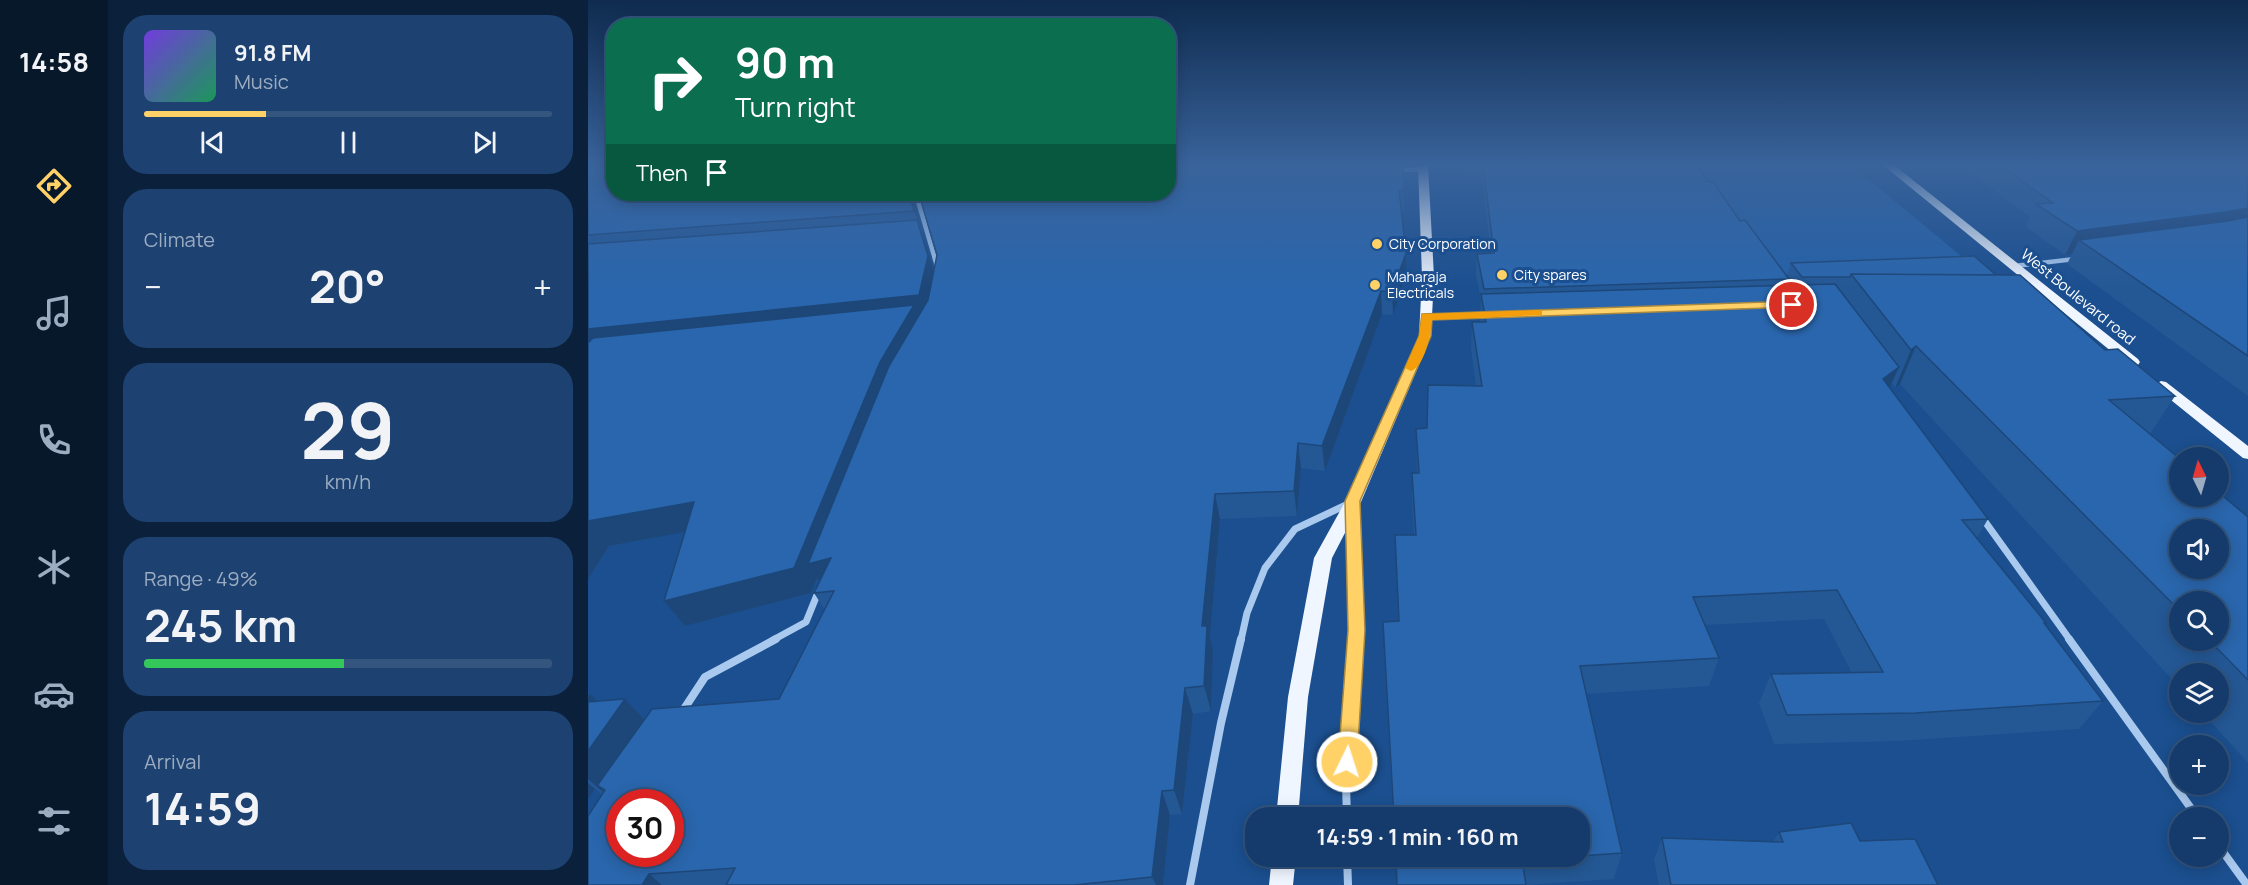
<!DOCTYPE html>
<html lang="en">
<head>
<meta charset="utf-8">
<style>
  :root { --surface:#143b6b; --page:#1d4271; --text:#f1f3f6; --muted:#9dadc1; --line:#33557e; --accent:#ffd166 }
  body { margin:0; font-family:Manrope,sans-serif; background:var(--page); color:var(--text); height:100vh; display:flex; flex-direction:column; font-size:22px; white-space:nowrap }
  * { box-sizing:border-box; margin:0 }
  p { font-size:20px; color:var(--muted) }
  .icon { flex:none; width:33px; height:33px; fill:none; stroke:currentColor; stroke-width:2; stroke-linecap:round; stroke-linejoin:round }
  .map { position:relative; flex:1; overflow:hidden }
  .drawer { display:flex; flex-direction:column; gap:15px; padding:15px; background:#0b203b; width:480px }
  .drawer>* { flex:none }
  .hud { position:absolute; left:18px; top:18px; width:570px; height:183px; border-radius:24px; box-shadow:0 3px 15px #0003,0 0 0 2px var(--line); background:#0b6e4f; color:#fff; overflow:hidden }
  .needle { width:39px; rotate:355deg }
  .controls { position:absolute; left:1581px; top:447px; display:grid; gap:12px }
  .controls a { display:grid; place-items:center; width:60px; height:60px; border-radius:50%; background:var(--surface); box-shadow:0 3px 15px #0003,0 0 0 2px var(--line); font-size:30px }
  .speed { position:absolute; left:18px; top:789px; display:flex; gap:12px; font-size:30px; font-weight:700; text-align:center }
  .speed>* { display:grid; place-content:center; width:78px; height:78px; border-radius:50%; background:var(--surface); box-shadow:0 3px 15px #0003,0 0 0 2px var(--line); line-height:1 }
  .speed .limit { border:9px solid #d22; background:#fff; color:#111 }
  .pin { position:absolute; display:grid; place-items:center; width:51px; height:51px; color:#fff; margin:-26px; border:3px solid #fff; border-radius:50%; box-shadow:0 2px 6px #0007 }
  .me { position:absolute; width:66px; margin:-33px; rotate:4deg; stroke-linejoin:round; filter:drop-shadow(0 0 4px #0008) }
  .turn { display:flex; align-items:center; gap:21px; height:126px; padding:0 30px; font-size:27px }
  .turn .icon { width:78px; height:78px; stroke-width:2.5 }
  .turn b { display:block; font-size:42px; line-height:51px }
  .then { display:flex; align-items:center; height:57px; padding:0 30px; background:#0003; gap:12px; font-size:22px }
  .big { font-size:45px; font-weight:700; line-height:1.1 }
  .drawer .tile { flex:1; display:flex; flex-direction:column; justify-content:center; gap:9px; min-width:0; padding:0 21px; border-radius:24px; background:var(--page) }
  .drawer .dial { align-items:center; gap:0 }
  .dial b { font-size:78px; line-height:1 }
  .song { display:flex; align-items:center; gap:18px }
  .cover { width:72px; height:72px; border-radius:9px; background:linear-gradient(135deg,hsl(260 70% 55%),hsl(150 70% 35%)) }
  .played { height:6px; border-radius:3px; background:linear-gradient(90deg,var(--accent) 30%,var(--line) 30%) }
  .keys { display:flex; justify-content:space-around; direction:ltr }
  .heat { display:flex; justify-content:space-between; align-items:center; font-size:33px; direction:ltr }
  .charge { height:9px; border-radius:4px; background:linear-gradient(90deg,#34c759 49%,var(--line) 0) }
  .trip { position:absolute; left:657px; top:807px; width:345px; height:60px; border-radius:24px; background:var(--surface); box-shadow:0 3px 15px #0003,0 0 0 2px var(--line); font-weight:700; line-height:60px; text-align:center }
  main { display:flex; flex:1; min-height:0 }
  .menu { display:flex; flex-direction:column; width:108px; justify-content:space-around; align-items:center; background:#08182b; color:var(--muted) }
  .menu .icon { width:42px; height:42px }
  .menu .on { color:var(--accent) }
  .menu b { font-size:27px; color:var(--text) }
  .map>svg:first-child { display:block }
  .green { fill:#2461a8 }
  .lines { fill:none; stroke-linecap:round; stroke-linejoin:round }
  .minor-far3 { stroke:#a9c9ee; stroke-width:4.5 }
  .minor-far2 { stroke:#a9c9ee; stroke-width:5 }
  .minor-far1 { stroke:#a9c9ee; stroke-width:7 }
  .minor { stroke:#a9c9ee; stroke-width:8 }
  .primary { fill:#f0f6ff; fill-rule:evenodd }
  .wall { fill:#245895; fill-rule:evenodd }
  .shaded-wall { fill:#1d4779 }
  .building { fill:#2a66ad; stroke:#1d4779; stroke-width:1.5; fill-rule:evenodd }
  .route { fill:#ffd166; stroke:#a68842; stroke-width:1.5 }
  .slow { fill:#f59e0b }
  .poi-dot { fill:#ffd166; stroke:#1b4f8f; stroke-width:2 }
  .labels { text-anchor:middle; stroke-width:6; stroke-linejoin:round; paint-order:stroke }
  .far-poi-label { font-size:14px; fill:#fff; stroke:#1b4f8f; text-anchor:start }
  .street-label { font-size:15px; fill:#fff; stroke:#1b4f8f }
</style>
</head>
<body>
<main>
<nav class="menu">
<b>14:58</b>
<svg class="icon on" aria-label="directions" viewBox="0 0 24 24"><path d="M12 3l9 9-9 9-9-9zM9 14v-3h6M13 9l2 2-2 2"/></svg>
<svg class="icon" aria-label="music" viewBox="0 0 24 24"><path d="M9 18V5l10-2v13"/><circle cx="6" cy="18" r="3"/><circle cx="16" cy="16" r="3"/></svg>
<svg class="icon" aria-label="phone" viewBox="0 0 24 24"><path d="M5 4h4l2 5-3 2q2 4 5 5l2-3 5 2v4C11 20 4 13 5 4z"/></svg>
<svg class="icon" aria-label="climate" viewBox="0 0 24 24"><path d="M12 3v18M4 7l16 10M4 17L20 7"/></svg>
<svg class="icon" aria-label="car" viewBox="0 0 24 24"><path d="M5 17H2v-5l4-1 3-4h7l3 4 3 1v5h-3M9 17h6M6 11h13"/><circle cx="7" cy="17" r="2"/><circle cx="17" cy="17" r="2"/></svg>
<svg class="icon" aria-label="filters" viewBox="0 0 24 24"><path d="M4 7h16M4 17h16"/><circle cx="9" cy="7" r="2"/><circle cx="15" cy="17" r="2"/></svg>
</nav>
<section class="drawer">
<div class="tile">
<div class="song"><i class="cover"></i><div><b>91.8 FM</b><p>Music</p></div></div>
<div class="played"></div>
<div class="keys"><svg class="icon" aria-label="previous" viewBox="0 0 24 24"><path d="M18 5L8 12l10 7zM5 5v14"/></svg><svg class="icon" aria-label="pause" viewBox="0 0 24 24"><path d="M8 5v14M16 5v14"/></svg><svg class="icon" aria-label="next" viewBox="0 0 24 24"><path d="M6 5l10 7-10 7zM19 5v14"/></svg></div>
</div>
<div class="tile"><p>Climate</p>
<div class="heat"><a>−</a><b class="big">20°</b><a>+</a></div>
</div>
<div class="tile dial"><b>29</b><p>km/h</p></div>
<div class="tile"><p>Range · 49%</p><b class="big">245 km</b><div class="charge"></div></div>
<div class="tile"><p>Arrival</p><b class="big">14:59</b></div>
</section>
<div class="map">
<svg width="1660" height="885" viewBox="0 0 1660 885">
  <rect width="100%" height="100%" fill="#1b4f8f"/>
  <path class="green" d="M1263,165L1418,293L1208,300L1110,166Z"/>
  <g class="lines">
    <path class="minor-far3" d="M809,170L836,169
      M328,194L349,266
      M1426,266L1487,259"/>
    <path class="minor-far2" d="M839,317L897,315"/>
    <path class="minor-far1" d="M765,510L768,640
      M1393,516L1482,640
      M185,640L218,622L231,590
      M653,640L659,613L677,568L707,529L760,504"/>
    <path class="minor" d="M1481,639L1610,818
      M94,712L117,677L188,639
      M759,818L758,784L768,639
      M1630,845L1659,885
      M759,856L760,885
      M602,885L633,723L653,639"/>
    <path class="primary" d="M830,165H840L846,277L843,336L773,502L744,558L720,697L710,818H688L700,697L726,558L757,502L831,336L834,277Z
      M1295,165H1306L1550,359L1552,362L1550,365H1540Z
      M1573,381L1578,382L1660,446V459L1655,458L1568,388L1566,385Z
      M684,856H708L705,885H681Z"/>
  </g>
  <path class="wall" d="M0,165L324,195L335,232H334L346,270L815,165L816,210H814L818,275L805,315L794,314L737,471L713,468L709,516L632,519L622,637L625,651L623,711L605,714L594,814L582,815L575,885H0L14,794L7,789L0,799V694L9,701L37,699L56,719L191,699L237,610L226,593L231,582L229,578L223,593L97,626L96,532L21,546L0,579Z
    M875,165H1108L1152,221L1199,276L1203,263L1408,275L1517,350L1587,396L1562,434L1660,517V763L1614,712H1630V674H1592V688L1312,384L1307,388L1304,383L1302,388L1400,519L1389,538L1458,623L1457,625L1515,701L1491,729L1310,741L1186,744L1171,703L1183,674L1264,673L1236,619L1117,625L1131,658L1121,686L998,694L1034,853L1026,879L938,885H809L807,856H992V818H805L796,651L810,621L807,535H826L824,501V473H829L828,429L839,428L888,386L883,349L884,322H892L893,300L888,275L889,254L903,253L893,173H876ZM1592,602L1630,640H1592Z
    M1372,165H1660V396L1479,264L1484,254L1477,255L1438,227L1442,217Z
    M1191,832L1272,841L1350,885H1071L1066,860L1074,838L1185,842Z"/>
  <path class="shaded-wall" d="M321,194H324V195L335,232L326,211Z
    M1660,208V228L1491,240L1484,254L1477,255L1489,231Z
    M329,220L337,241L348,278L243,558L237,590L229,578L223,593L97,626L76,601L206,568L0,373V329Z
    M818,253V275L805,315L804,292Z
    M793,291L794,314L737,471L734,446Z
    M1328,346L1312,384L1307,388L1323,350Z
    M1311,367L1299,394L1295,379Z
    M710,443L713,468L709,516L706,491Z
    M627,494L632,519L622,637L625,651L623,711L616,686L614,626Z
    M106,502L124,527L21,546L0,579V521Z
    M597,688L605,714L594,814L586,790Z
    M2,694L24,716L37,699L71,735L17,790L10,786L28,801L27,803L0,779V696Z
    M0,783L7,789L0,799Z
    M574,791L582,815L575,885H568L564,877Z
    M61,874L74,885H54Z"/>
  <path class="building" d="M0,165H26V194H321L326,211L0,235Z
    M580,165H815L816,190H811L818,253L804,292L793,291L734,446L710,443L706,491L627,494L614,626H619L616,686L597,688L586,790L574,791L564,877L486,885H138L147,868L61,874L54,885H0V816L17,790L10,786L11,783L64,709L191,699L246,591L226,593L243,558L220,564L301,366L340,300L349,255L331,194H580ZM32,802H82V854H32Z
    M895,165H1108L1120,182H1125L1152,221L1157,220L1201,279L896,289L889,254L906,253Z
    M1411,165H1660V208L1638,212L1489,231L1448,204L1465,203Z
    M1660,217V356L1491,240L1640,221Z
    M329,220L340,256L331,295L0,329V244Z
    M1386,256L1408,275L1263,274L1262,277H1214L1203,263Z
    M1263,274L1432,275L1517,350L1530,349L1587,396L1521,400L1592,459V496H1630V492L1660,517V680L1621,640H1630V602H1592V611L1328,346L1323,350ZM1592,530H1630V568H1592Z
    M1247,284L1311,367L1295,379L1400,519L1374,520L1458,623H1456L1515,701L1328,713L1199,715L1183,674L1295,672L1249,590L1105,597L1131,658L992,666L1034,853L992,856V818H806L795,622L811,621L807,535H828L824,473H831L828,429L839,428L840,385L894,386L884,322H898L893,294Z
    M326,305L292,362L206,568L76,601L106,502L0,521V343L5,338Z
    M37,699L0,751V702Z
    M1263,823L1272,841L1327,839L1350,885H1083L1074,838L1195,842L1191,832Z
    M808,856H977L934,859L938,885H809Z"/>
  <linearGradient id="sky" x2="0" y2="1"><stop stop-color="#0f2b4f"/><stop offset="0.57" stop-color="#39639b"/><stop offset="1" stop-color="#39639b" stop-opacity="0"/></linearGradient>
  <rect width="1660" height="289" fill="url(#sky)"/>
  <path class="route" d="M1204,301L1208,302V307L844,320L843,336L772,501L777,630L769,762L766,768L759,771L753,768L750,762L760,630L757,501L831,336L834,314Z"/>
  <path class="slow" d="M950,310L954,311V315L844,320C843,333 837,366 823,371L817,368L831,336L834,314Z"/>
  <g class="poi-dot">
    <circle cx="789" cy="244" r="6"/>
    <circle cx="914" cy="275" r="6"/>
    <circle cx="787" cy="285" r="6"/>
  </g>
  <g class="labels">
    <g class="far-poi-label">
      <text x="801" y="249">City Corporation</text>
      <text x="926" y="280">City spares</text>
      <text x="799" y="282">Maharaja<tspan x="799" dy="16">Electricals</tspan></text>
    </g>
    <g class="street-label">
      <text transform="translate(1490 297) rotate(39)" y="5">West Boulevard road</text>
    </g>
  </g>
</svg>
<div class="controls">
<a><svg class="needle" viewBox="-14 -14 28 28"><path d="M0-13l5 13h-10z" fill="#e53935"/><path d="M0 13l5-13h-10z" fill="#9dadc1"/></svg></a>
<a><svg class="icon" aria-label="sound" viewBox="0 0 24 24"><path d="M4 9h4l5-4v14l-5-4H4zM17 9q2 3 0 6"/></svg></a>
<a><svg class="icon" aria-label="search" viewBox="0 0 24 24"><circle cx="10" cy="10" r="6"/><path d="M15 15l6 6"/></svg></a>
<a><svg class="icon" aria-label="layers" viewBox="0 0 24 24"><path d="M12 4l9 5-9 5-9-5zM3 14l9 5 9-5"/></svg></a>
<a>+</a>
<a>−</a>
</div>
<div class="speed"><div class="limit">30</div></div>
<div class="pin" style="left:1204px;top:305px;background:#d93025"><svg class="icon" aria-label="arrive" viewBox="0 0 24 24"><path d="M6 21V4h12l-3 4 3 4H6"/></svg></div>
<svg class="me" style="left:759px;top:762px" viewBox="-20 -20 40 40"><circle r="17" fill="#ffd166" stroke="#fff" stroke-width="3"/><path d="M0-11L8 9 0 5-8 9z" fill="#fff"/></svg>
<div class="trip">14:59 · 1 min · 160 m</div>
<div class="hud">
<div class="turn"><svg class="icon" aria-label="right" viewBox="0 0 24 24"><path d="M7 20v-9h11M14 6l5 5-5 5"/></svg><div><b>90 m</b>Turn right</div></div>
<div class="then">Then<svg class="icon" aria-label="arrive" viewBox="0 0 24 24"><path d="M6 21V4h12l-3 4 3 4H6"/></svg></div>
</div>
</div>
</main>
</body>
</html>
